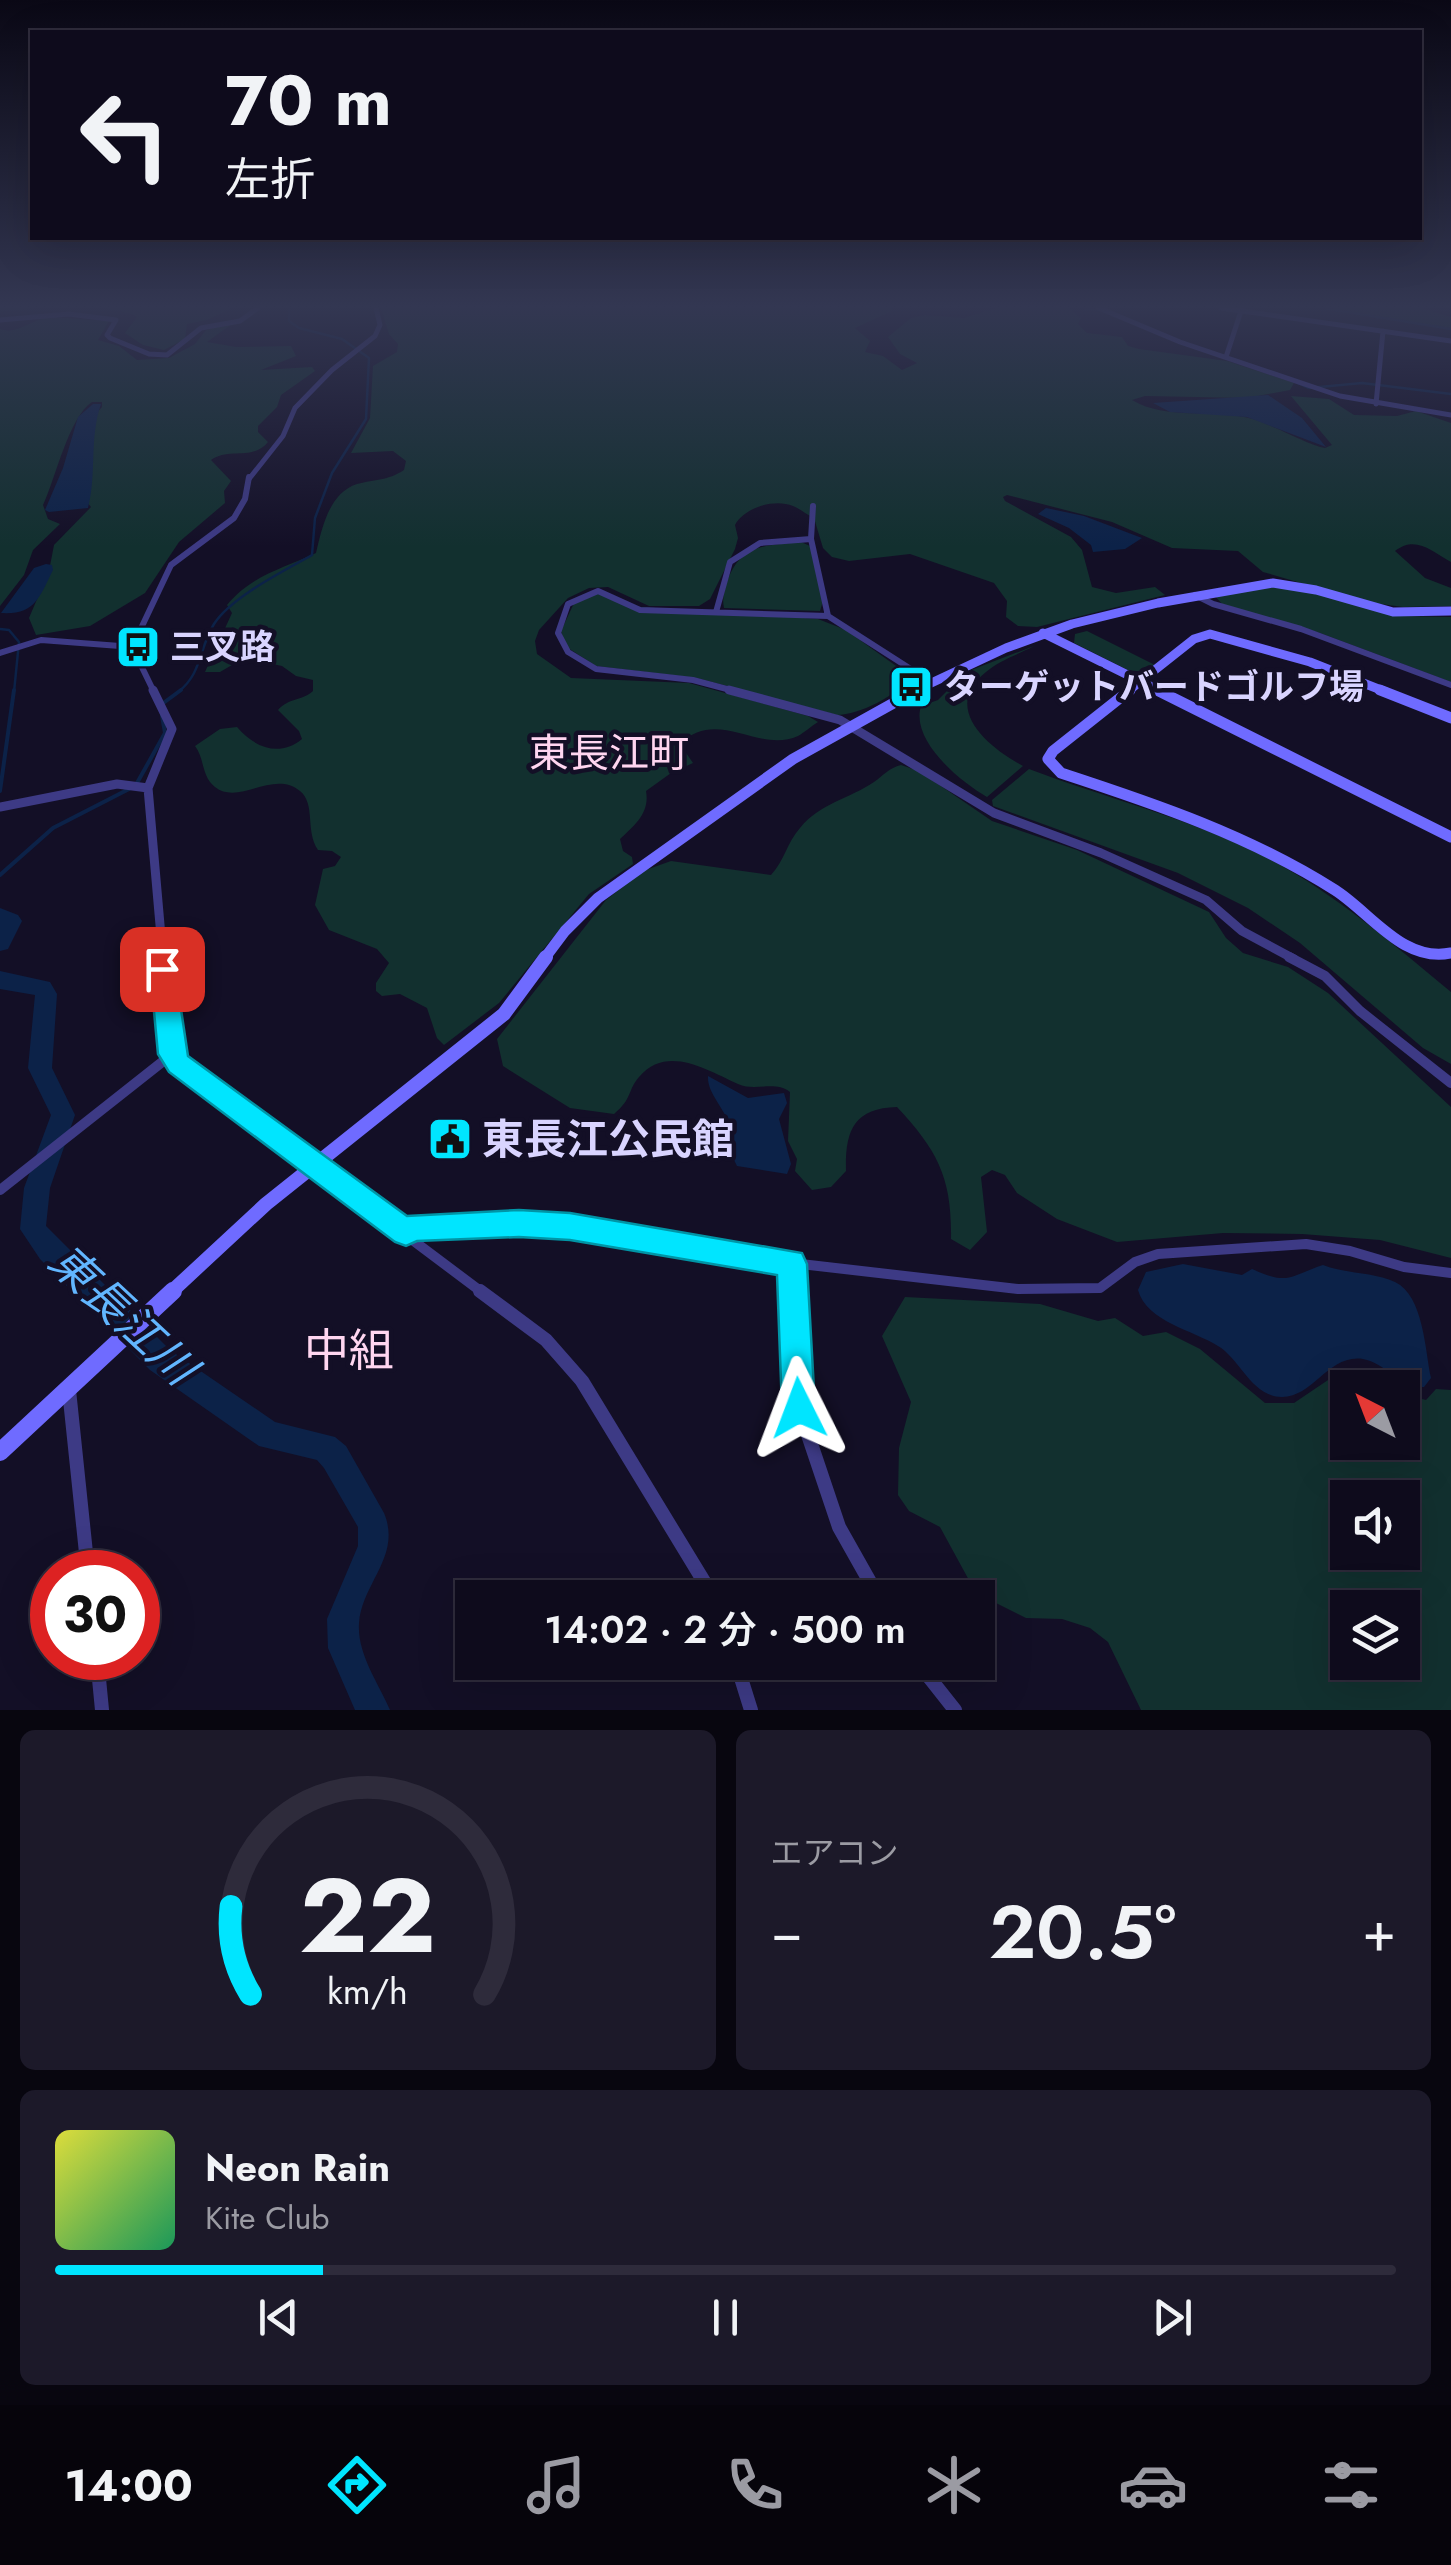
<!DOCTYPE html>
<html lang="ja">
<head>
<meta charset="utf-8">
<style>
  :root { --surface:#0e0b1c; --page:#1c1929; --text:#f1f3f6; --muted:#9b9ba3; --line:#2e2b3b; --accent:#00e5ff }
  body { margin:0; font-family:Jost,"Noto Sans JP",sans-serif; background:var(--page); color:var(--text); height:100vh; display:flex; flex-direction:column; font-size:38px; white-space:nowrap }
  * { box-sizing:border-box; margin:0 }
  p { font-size:32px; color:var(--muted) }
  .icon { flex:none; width:55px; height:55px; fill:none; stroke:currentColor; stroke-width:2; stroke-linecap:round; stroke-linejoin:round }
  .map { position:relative; height:1710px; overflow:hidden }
  .sheet { display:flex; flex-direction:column; gap:20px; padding:20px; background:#08060f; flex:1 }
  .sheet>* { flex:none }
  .hud { position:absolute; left:30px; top:30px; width:1392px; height:210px; border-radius:0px; box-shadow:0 10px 40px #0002,0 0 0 2px var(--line); background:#0e0b1c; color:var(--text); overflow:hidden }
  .needle { width:65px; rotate:318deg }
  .buttons { position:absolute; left:1330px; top:1370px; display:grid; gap:20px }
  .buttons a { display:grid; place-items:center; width:90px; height:90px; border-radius:0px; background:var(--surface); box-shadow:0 10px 40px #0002,0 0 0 2px var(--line); font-size:50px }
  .speed { position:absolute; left:30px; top:1550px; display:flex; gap:20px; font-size:50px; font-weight:700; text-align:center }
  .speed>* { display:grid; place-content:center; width:130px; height:130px; border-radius:50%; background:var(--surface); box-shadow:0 10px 40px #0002,0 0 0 2px var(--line); line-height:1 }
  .speed .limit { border:15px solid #d22; background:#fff; color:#111 }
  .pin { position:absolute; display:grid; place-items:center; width:85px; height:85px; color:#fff; margin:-42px; border-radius:20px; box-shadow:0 5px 15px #0006 }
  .me { position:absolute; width:110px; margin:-55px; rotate:357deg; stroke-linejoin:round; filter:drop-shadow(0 0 8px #0008) }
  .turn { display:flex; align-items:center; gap:35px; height:210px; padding:0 30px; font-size:45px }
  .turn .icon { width:130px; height:130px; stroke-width:2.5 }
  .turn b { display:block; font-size:70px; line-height:85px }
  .big { font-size:75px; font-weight:600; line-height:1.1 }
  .sheet .card { flex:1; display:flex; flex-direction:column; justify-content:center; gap:15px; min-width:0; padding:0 35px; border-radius:15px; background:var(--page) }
  .sheet .dial { align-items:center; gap:0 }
  .dial svg { height:260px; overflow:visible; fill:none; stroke:var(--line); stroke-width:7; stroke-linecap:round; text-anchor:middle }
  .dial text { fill:var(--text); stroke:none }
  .song { display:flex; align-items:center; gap:30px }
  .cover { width:120px; height:120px; border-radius:15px; background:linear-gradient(135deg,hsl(60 70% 55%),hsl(150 70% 35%)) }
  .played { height:10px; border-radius:5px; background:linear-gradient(90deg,var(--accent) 20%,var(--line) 20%) }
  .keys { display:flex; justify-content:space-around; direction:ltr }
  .heat { display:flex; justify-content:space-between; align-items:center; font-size:55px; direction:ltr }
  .sheet .tiles { flex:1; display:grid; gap:20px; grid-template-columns:1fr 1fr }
  .card:last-child { grid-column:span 2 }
  .trip { position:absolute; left:455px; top:1580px; width:540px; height:100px; border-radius:0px; background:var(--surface); box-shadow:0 10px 40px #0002,0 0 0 2px var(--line); font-weight:600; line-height:100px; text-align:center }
  .menu { display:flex; height:160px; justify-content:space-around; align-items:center; background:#06040b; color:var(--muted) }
  .menu .icon { width:70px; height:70px }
  .menu .on { color:var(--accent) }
  .menu b { font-size:45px; color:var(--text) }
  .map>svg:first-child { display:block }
  .green { fill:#12302f; fill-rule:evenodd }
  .water { fill:#0c2248 }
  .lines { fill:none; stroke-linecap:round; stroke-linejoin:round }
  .stream-far1 { stroke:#0c2248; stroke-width:2.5 }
  .stream { stroke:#0c2248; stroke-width:4 }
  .river { fill:#0c2248; fill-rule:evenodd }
  .building { fill:#241b47 }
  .street-far4 { stroke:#3d3a85; stroke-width:5 }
  .street-far3 { stroke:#3d3a85; stroke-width:6 }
  .street-far2 { stroke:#3d3a85; stroke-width:9 }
  .street-far1 { stroke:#3d3a85; stroke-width:10 }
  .street { stroke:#3d3a85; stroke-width:14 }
  .secondary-far3 { stroke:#6f6bff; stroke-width:9 }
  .secondary-far2 { stroke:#6f6bff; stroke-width:11 }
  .secondary-far1 { stroke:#6f6bff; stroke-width:14 }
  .secondary { stroke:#6f6bff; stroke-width:18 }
  .route { fill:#00e5ff; stroke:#0095a6; stroke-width:2.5 }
  .labels { text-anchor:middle; stroke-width:9; stroke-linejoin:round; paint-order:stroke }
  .poi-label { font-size:35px; font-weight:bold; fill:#d9d4ff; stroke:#130f26; text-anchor:start }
  .quarter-label { font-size:40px; fill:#ffd6f0; stroke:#130f26 }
  .near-poi-label { font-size:42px; font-weight:bold; fill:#d9d4ff; stroke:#130f26; text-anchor:start }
  .near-water-label { font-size:45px; font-style:italic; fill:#62b6ff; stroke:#130f26 }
  .near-neighbourhood-label { font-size:45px; fill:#ffd6f0; stroke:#130f26 }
</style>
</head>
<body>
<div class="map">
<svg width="1451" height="1710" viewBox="0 0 1451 1710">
  <rect width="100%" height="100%" fill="#130f26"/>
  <path class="green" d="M0,308H232L207,320L187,324L185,339L164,350L143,345L125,333L137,317C112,302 30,308 0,312Z
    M381,308H891L892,311L855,328L870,341L865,352L883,356L902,370L917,363L900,354L888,337L911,318L924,315L964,318L996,308H1070L1081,318L1078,324L1087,333L1122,337L1128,346L1139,349L1227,361L1294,383L1290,390L1247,398L1145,396L1132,400C1167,421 1213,408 1253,419C1273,425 1310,446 1325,448L1332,445L1291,396L1329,399L1354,415L1397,416L1416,411L1451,423V562C1431,551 1416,535 1395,551L1425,578L1451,588V606L1403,607L1366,602L1263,572L1238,551L1172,548L1112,522L1007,495L1003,497L1005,501L1071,537L1082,550L1092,587L1116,593L1155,587L1165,595L1037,627L1018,626L1006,617L1007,601L994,583L910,554L849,561L832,557L823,548L814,518C806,514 800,509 793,506C774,498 744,508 735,525L738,538L735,549L710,599L699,606H649L608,587L589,588L568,598L539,630L535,641L537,654L571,678L689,683L808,716L818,722C811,726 804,733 798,736C759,754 717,707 680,744L693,763L671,773L646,791C650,813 635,825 620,839L623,851L632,857L633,864L589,894L499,1003L444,1045L437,1038L427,1008L400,994L382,996L376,991V983L389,963L377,949L329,930L315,905L323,869L335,866L341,857L332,851L318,850C305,831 316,804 300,791C273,769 239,806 215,787C201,776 205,759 195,746L220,729L237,727C254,747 279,758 302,739L299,731L278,710C288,698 302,701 313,691V680L296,676L282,666L244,658L220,672H205L232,613L227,605C252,575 282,569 316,553C322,528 329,493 357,484C376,479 387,481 404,470L406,461L393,451L351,453L370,418L373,366L397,352L398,344L389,334Z
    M1329,308H1422L1451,317V328Z
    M48,317L109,321L98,340L119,346L137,360L169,358L195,344L206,330L232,324L207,342L236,347L291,346L296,356L261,370L312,367L315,371L281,395L277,407L258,426V432L268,442C253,461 229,447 211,460L231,481L224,491L225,503L179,542L145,593L90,626L36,635L29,618L49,571L54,545L91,507L86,501C87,474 82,428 102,407V402H92C69,417 56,477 43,505L48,519L60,524L33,550L24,575L0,606V329C17,335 31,320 48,317Z
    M801,542L810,546L823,601L820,611L724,608C722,599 724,594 726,585C739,544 763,546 801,542Z
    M1257,587H1290L1401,616L1451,617V682L1320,633L1222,604L1215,596Z
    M598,593L627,606L818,619L846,630L910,676C899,695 859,715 837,715L697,678L596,666L565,646L561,631L575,601Z
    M1087,631L1155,665L1145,672L1128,670L1074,643L1075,634Z
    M1034,646C1019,654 1000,660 986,672C940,708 989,748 1023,766L987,797C961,782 910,741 921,706L938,700L966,672Z
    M901,765L919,771L992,821L1077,850L1209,912L1226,938L1243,953L1288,967L1328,993L1451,1107V1258L1380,1240L1302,1234L1223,1233L1117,1242L1057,1219L1017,1193L1005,1175L992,1170L981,1177L987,1232L970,1250L951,1239C952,1178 938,1151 897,1107C853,1108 845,1132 846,1171L831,1187L812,1190L795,1171L797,1159L788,1141L790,1092C774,1080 756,1092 738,1084C707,1070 667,1044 639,1077C627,1091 633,1098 614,1114L570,1108L503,1066L497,1039L606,900L643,871L671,861L771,875C785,860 786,844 800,828C820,803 849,799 874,782C884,775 889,768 901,765Z
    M1029,769C1105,798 1186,817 1259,854C1330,889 1390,942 1451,992V1064L1423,1048L1300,943L1248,908L1178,873L993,806L992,800Z
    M905,1297L1040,1304L1098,1321L1115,1318L1143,1336L1166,1332L1200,1349L1265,1403H1294L1331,1378L1368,1371L1397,1381L1418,1398L1426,1400L1436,1389L1451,1390V1710H1141L1108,1642L1090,1628L1062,1619L1026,1618L976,1593L940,1527L909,1511L898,1495L899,1448L911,1402L882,1336ZM1348,1388H1402V1442H1348ZM1348,1498H1402V1552H1348ZM1348,1608H1402V1662H1348Z"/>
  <path class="water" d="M1268,395L1302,418L1326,447L1247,417L1170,412L1153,403Z
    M93,404H101C89,439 97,473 88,508L49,512L45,510L63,468L78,417Z
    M1046,508L1084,516L1142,538L1125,549L1093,552L1091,545L1069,528L1038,514Z
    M46,564L52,565L53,570C39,598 35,615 1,613L34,568Z
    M708,1076L748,1098L784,1093L787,1103L779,1119L791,1164L787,1174L737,1166C729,1153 734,1140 730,1126C724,1107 707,1093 708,1076Z
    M1183,1264L1242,1275L1252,1269C1290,1286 1289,1276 1323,1265C1346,1274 1374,1272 1395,1282C1424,1296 1425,1351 1431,1378L1424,1387C1402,1388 1385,1363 1363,1359C1328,1354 1314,1397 1282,1397C1252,1397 1240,1359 1218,1346C1193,1330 1147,1322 1138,1290L1146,1272Z"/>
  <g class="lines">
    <path class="stream-far1" d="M1082,308L1098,310
      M1323,308L1451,329
      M1294,381L1309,388L1362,383L1451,394
      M0,629L9,630L19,642L14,692
      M178,692C202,674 199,648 214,624C231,597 284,571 312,555L315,518L332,473L366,419L369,358L342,339L299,328L289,321V308"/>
    <path class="stream" d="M162,704L181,690
      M137,783L165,733L162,716
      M0,791L14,690
      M0,875L53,828L129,789"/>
    <path class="river" d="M0,908L18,915L22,921L8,949L0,951Z
      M0,971L50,982L57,994L52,1068L75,1115L50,1188L46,1226L170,1350L275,1422L335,1437L346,1446L384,1513C402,1556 362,1583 359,1623C357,1654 378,1682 390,1710H355L328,1648L327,1619L358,1546V1527L324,1468L317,1460L259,1446L150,1370L40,1259L20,1229L24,1188L51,1115L28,1068L35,995L0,989Z"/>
  </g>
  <path class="building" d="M457,1124L470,1132L452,1151L448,1149L443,1154L430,1146L449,1126L453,1129Z"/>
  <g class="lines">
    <path class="street-far4" d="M1099,308L1180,342L1340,396L1451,415
      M1221,308L1451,341
      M0,320L69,314L116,320L107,335L110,338L149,354L167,355L201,328L240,321L258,308
      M1226,357L1242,308
      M1376,404L1383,331
      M249,479L283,436L295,408L332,370L375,336L380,325L376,308"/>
    <path class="street-far3" d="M813,506L811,539L828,616
      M1195,595L1213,604L1301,629L1451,685
      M716,612L730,562L760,543L811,539
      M0,653L41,640L133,647
      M154,692L136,655L135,641L171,565L234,518L245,499L249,477
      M738,692L693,680L596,669L568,652L558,633L568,604L598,591L640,610L828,616L931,682"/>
    <path class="street-far2" d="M153,690L172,729L148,788L163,959
      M729,690L840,720L994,813L1101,853L1206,900L1242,931L1294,959
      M0,807L117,784L148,788"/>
    <path class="street-far1" d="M163,957L171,1055L178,1064L483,1293
      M1289,957L1325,976L1360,1011L1451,1083
      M0,1190L171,1055
      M406,1233L410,1228L519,1223L570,1226L792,1263L1018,1289L1100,1288L1135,1262L1158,1254L1306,1244L1350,1251L1404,1267L1451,1273
      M792,1263L793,1293"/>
    <path class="street" d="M480,1291L546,1340L582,1381L714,1598
      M793,1291L799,1408L839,1527L879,1598
      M69,1390L88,1572
      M97,1658L102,1710
      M736,1662L751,1710
      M917,1662L955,1710"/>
    <path class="secondary-far3" d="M1043,633L1162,692
      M912,692L1006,648L1072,624L1158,603L1273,583L1316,590L1393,612L1451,611
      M1127,692L1194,639L1210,634L1310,662L1386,692"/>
    <path class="secondary-far2" d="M1130,690L1053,751L1048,759L1061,773C1156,804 1250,836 1335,890C1371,913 1403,963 1451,953
      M1157,690L1451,837
      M1380,690L1451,718
      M544,959L565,931L598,898L793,759L917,690"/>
    <path class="secondary-far1" d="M170,1293L266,1204L504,1014L546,957"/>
    <path class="secondary" d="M0,1452L173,1291"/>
  </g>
  <linearGradient id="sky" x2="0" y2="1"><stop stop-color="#0a0815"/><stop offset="0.56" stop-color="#333752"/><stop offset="1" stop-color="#333752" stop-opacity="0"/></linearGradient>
  <rect width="1451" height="547" fill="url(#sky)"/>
  <path class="route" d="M162,960L171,962L175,969L188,1056L407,1216L519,1210L570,1213L802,1253L807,1264L815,1408L810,1419L799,1424L787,1419L782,1408L777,1275L570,1240L519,1237L417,1241L406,1246L395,1242L169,1072L158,1054L150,969L154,962Z"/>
  <defs>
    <symbol id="bus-square" viewBox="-11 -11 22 22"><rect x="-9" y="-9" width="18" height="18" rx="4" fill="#00e5ff" stroke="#130f26"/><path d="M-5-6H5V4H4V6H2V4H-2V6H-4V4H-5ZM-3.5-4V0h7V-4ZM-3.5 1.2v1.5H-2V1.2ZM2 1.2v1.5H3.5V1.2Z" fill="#111"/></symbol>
    <symbol id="civic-square" viewBox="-11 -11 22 22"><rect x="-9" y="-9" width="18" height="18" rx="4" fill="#00e5ff" stroke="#130f26"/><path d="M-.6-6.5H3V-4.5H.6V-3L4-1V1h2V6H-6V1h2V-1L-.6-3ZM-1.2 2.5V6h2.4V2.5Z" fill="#111"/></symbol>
  </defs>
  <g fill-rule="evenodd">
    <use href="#bus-square" x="113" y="622" width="50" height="50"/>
    <use href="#bus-square" x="886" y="662" width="50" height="50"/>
    <use href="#civic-square" x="425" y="1114" width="50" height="50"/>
  </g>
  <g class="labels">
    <g class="poi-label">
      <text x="170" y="659">三叉路</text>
      <text x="944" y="699">ターゲットバードゴルフ場</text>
    </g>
    <g class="quarter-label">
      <text x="609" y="767">東長江町</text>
    </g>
    <g class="near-poi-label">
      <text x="482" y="1154">東長江公民館</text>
    </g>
    <g class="near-water-label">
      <text transform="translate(123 1314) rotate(43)" y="16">東長江川</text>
    </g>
    <g class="near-neighbourhood-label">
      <text x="349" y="1366">中組</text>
    </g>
  </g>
</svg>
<div class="buttons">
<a><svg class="needle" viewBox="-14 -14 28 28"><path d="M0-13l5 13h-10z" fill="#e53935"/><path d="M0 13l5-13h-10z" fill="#9b9ba3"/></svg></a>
<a><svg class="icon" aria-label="sound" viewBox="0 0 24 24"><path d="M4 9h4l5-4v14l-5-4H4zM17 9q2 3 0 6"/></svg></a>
<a><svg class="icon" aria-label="layers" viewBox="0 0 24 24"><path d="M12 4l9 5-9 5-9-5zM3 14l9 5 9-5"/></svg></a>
</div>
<div class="speed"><div class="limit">30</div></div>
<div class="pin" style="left:162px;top:969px;background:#d93025"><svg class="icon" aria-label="arrive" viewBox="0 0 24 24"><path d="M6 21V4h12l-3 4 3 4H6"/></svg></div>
<svg class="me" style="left:799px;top:1408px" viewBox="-20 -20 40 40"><path d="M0-17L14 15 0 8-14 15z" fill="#00e5ff" stroke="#fff" stroke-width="4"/></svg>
<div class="trip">14:02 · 2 分 · 500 m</div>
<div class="hud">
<div class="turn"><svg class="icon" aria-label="left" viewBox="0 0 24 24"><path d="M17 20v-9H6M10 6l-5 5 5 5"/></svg><div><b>70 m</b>左折</div></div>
</div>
</div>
<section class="sheet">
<div class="tiles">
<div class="card dial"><svg viewBox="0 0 100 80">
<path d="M14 69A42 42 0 1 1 86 69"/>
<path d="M14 69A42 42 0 0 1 8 42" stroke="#00e5ff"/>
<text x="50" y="56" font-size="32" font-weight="700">22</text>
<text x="50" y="72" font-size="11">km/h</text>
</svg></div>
<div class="card"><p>エアコン</p>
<div class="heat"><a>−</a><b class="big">20.5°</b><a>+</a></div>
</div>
<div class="card">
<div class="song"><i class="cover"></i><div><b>Neon Rain</b><p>Kite Club</p></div></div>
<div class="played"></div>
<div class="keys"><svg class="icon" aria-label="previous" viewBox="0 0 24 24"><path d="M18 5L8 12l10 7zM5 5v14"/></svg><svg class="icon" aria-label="pause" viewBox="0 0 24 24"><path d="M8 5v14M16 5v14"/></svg><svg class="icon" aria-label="next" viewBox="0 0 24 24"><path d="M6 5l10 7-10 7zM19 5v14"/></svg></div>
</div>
</div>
</section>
<nav class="menu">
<b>14:00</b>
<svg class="icon on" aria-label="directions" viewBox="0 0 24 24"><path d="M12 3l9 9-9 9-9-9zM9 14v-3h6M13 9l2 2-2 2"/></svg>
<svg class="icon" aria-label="music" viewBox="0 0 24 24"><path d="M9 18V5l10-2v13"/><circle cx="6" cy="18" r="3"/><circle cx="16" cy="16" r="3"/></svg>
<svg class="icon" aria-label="phone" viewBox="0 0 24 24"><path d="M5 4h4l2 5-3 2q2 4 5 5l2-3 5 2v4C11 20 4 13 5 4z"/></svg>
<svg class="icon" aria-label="climate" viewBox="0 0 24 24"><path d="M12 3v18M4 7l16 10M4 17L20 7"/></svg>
<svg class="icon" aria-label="car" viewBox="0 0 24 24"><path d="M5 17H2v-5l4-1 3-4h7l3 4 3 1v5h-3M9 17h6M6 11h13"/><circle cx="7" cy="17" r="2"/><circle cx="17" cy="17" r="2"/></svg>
<svg class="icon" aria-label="filters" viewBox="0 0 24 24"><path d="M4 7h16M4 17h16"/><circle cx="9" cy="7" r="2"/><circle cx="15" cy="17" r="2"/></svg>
</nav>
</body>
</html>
